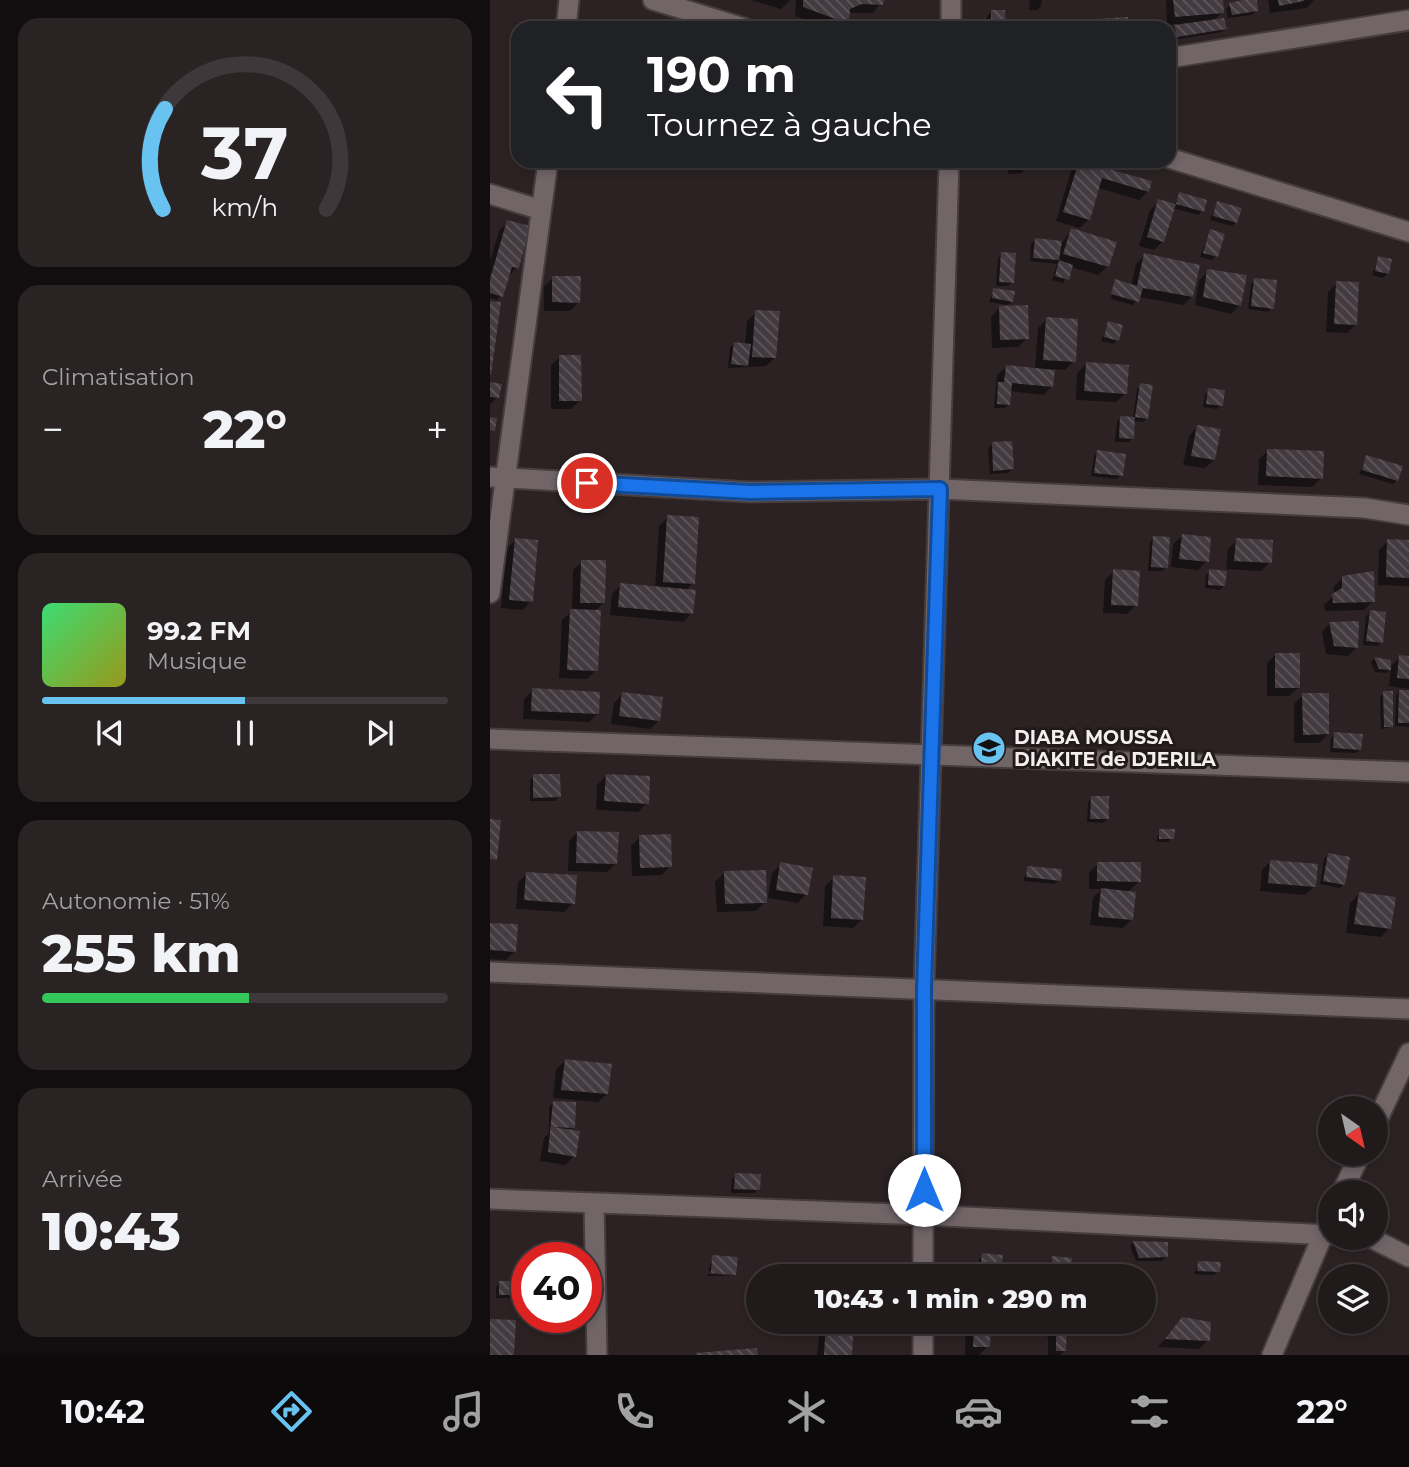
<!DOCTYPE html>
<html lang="fr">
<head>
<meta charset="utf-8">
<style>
  :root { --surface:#211a1b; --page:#292324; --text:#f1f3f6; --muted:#a2a1a3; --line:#3e383a; --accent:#69c3f1 }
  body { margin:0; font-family:Montserrat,sans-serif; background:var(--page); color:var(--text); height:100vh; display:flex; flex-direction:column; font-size:26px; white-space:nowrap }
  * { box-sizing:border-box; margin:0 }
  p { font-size:23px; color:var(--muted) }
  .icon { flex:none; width:38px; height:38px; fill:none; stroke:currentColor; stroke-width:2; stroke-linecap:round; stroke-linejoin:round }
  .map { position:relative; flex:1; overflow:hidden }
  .side { display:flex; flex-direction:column; gap:18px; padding:18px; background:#120e0f; width:490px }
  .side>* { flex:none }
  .top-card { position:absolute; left:21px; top:21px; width:665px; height:147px; border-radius:21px; box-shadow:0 4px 10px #0003,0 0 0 2px var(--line); background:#202124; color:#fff; overflow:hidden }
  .needle { width:46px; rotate:146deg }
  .controls { position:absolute; left:828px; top:1096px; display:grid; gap:14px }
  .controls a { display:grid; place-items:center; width:70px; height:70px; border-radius:50%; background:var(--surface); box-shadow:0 4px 10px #0003,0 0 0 2px var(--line); font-size:35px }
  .speed { position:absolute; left:21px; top:1242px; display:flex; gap:14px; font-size:35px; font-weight:700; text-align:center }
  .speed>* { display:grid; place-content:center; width:91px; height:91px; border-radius:50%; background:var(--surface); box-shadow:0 4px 10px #0003,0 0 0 2px var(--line); line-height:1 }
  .speed .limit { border:10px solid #d22; background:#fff; color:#111 }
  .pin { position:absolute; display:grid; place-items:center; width:60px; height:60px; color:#fff; margin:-30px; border:4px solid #fff; border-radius:50%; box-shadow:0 2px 7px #0007 }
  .me { position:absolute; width:77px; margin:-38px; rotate:0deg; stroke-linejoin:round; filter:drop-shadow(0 0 5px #0008) }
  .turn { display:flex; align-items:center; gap:24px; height:147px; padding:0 21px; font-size:32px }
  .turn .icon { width:91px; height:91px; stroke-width:2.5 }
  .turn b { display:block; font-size:49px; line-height:60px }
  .big { font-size:52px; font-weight:800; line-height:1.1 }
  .side .widget { flex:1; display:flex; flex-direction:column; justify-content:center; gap:10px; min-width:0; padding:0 24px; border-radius:21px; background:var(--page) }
  .side .dial { align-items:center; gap:0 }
  .dial svg { height:182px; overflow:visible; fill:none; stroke:var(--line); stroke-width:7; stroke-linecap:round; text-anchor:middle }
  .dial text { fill:var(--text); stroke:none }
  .song { display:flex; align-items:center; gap:21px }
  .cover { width:84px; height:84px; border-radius:10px; background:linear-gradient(135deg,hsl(140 70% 55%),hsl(60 70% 35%)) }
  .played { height:7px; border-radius:4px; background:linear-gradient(90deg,var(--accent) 50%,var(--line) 50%) }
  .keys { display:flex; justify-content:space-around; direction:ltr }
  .heat { display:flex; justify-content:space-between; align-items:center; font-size:38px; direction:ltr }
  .charge { height:10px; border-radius:5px; background:linear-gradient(90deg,#34c759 51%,var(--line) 0) }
  .trip { position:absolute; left:256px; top:1264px; width:410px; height:70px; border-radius:35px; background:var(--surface); box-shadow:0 4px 10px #0003,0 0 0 2px var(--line); font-weight:800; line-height:70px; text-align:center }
  .tab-bar { display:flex; height:112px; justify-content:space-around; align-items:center; background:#0d0a0b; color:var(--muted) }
  .tab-bar .icon { width:49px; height:49px }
  .tab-bar .selected { color:var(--accent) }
  .tab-bar b { font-size:32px; color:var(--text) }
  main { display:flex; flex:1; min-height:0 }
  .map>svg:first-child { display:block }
  .shadow { fill:#0007 }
  .building { fill:url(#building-back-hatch) }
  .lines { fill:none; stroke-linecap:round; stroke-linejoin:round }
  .minor-casing { stroke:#463d3f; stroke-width:23 }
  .tertiary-casing { stroke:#463d3f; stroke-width:23 }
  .minor { stroke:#716568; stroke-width:19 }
  .tertiary { stroke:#716568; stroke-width:19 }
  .route-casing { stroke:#114b97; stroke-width:18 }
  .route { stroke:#1a73e8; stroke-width:12 }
  .labels { text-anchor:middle; stroke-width:6; stroke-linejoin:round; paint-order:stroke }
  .poi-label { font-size:19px; font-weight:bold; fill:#f5eeef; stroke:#22191b; text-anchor:start }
</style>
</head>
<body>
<main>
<section class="side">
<div class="widget dial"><svg viewBox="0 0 100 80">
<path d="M14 69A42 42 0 1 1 86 69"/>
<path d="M14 69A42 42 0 0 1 15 25" stroke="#69c3f1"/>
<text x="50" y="56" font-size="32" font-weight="700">37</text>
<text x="50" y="72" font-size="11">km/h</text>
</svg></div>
<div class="widget"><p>Climatisation</p>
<div class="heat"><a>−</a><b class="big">22°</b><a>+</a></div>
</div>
<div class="widget">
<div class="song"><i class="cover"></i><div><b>99.2 FM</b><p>Musique</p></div></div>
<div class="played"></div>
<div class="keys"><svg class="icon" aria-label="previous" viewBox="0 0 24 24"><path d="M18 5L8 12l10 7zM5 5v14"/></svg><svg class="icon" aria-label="pause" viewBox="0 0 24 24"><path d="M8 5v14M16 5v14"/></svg><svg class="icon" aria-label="next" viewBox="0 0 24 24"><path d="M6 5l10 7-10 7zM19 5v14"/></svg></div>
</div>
<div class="widget"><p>Autonomie · 51%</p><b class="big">255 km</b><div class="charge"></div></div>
<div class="widget"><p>Arrivée</p><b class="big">10:43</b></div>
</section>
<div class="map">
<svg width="919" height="1355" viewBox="0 0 919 1355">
  <defs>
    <pattern id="building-back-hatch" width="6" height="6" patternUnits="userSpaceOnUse" patternTransform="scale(1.75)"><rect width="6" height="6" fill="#443b41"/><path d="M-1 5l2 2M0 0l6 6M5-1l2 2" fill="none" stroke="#60585d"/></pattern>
  </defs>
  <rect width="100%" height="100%" fill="#2c2224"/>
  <path class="shadow" d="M261,0H300L291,9Z
    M306,0H393L383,13H358V23L353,28H338L305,16Z
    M540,0H552L551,6L547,10H539Z
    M676,0H731L732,12L723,21L736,28L732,32L683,40L681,31L687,24L677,25Z
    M765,0L766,11L762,15L738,18L736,9L740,5Z
    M778,0H824L817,8L780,13Z
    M501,12L514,26L512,28H498L497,16Z
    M517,161H535V169L531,173L518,174Z
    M589,162L658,191L649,200L608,188L599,219L590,228L566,221L581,171Z
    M690,194L712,211L708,215L683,208L673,241L664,250L649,246L660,210L669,201L684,205Z
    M728,203L746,222L742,226L720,220Z
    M18,222L27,267L16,279L8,300L0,298V261L9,231Z
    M581,230L625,243L617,267L608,275L581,267L573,283L562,280L567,264L540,261L541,244L545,240L572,243Z
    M720,231L726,256L722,260L710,257Z
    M512,254L522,282L518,286H506L508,258Z
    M655,255L702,297L693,305L649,297L643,305L621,299L625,281L641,286L646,264Z
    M889,258L897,274L893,278L882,275Z
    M718,271L750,305L741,314L705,305L709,280Z
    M63,278L89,302L80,311H54V286Z
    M765,280L782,308L778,312L758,309L761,284Z
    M847,283L866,324L857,333L836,332L838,292Z
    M504,290L522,301L518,305L499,302Z
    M509,308L537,338L528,347L502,348L501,317Z
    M266,312L285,358L276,366L238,368L240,347L244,344L255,345L257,321Z
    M557,319L584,361L575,370L564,369L562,386L553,395L520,391L519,404L515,408H504L507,375L516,367L545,369L548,328Z
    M619,323L627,340L623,344L611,341Z
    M70,357L90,400L81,409H61V365Z
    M596,364L635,394L626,402L586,400L587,373Z
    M0,384L7,397L0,405Z
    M651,385L657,418L653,422L643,421V438L639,442H625L627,422L630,418L643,419L647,389Z
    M719,390L731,405L727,409L713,407L715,394Z
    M707,427L724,460L715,468L693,465L699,436Z
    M502,444L522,469L518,473L500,474L498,448Z
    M778,451L831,478L822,487L768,485L769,459Z
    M608,452L631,475L627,479L601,476L604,456Z
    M877,457L907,480L903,484L869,474Z
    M178,517L203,583L195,591L202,613L193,622L120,615L122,594L131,585L165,588L169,526Z
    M692,536L717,561L708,570L681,567L683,544Z
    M664,538L676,567L672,571H658L660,542Z
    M25,540L41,601L33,610L11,608L16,549Z
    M747,540L780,562L771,571L736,569L738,549Z
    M898,541L919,542V586L888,585L889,550Z
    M92,562L114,602L104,612L106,670L97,679L69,678L72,620L82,611L83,570Z
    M624,571L646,605L637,614L613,613L615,580Z
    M720,571L734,586L730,590L715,588L716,575Z
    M853,578L883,601L874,610L835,611L834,605L844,595V586Z
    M880,612L891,642L887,646L873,645L876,616Z
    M840,623L867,647L858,656L836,654L832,632Z
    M786,654L808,688L799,696H777V663Z
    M910,657L919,658V689L899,686L901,668L896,673L885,672L881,662L884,659L899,661L900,667Z
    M43,690L108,713L99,722L33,719L34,699Z
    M910,691L919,692V727L905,726L906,695Z
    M894,693L901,726L891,730L890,697Z
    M133,694L169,720L160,729L121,724L124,703Z
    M813,695L838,734L829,743H804V704Z
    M845,734L870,749L866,753L840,752L841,738Z
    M44,776L69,797L65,801H40V780Z
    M116,776L157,803L148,812L106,810L107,785Z
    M602,798L617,819L613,823L597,822L598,802Z
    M670,830L682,838L678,842H666Z
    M88,832L126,863L117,872L78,871L79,841Z
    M150,837L180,866L172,875L142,876L141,846Z
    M838,855L854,884L850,888L830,884L834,859Z
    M781,861L824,887L815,895L770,891L772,870Z
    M291,864L316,894L308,903L278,898L282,873Z
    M608,864L649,881L638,892L641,920L633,928L600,925L603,898L612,889H599V872Z
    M538,867L569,880L565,884L533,881Z
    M234,873L275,902L266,911L227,912L225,882Z
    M37,874L83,903L74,912L26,909L28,882Z
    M344,877L372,919L363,928L333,926L335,886Z
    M869,894L899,928L891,937L856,933L860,903Z
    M0,925L25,951L16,960L0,959Z
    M75,1061L117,1094L108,1102L63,1098L66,1069Z
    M63,1103L83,1127L79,1131L84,1156L75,1165L50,1161L54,1138L59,1133V1107Z
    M246,1175L268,1189L264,1193H241L242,1179Z
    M643,1243H677L676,1257L672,1261H646L640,1246Z
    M493,1255L509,1273L506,1276L487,1275L489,1259Z
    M67,1256L81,1257V1258H66Z
    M223,1257L246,1259L245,1274L218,1271Z
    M563,1258L578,1276H557L559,1262Z
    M709,1263L728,1271L724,1275L704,1274Z
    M604,1264L632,1268L628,1272H600Z
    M218,1274L242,1276H217Z
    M10,1283L37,1294L33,1298H6V1287Z
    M692,1319L718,1340L709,1349L668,1347Z
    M331,1321H362L360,1355H327Z
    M476,1321H499L498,1346L489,1355H475Z
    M551,1321H576L575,1350L570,1355H558V1337L550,1334Z
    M586,1321H595L591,1326H586Z"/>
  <path class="building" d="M313,0H394L393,5L372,4L360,9L359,24L313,7Z
    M683,0H733L734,13L685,17Z
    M753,0H767L768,11L742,15L739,3Z
    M788,0H814V1L789,6Z
    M501,10H515L516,26L501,27Z
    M638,17L639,28H576V21Z
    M734,18L737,29L687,37L684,25Z
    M521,161H537V170H521Z
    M589,161L662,181L659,192L612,178L600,220L573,212Z
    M689,192L717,200L714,212L686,204Z
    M668,199L686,204L674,242L657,237Z
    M727,201L752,208L747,223L723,216Z
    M17,220L40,226L29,268L22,267L13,297L0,293V279Z
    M581,228L627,242L619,267L573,254Z
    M720,229L735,234L728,257L713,253Z
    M545,238L572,241L569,260L543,258Z
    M511,252L526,253L524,283L509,282Z
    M654,253L710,265L703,297L653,288L649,302L621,294L625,279L647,286Z
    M888,256L902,259L899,274L885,271Z
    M569,260L583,265L579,280L565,276Z
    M717,269L757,275L751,306L713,297Z
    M62,276H91L90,303L62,302Z
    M764,278L787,280L784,309L761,306Z
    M846,281L869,282L867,325L844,324Z
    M503,288L525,291L523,302L502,298Z
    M0,301L11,302L1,375H0Z
    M538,305L539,339L510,340L509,306Z
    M265,310L290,311L286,358L262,357Z
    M556,317L588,319L586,362L553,360Z
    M618,321L633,325L629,341L614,337Z
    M244,342L261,344L258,366L241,364Z
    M69,355H91L92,401H69Z
    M596,362L639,365L637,394L594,391Z
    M516,365L565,370L563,387L522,383L520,405L507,404L508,382H514Z
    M0,382L12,384L9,398L0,397Z
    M650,383L663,385L658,419L645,417Z
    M718,388L735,390L733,406L716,404Z
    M630,416L645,417L644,439L629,438Z
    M0,417L7,418L5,431L0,430Z
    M707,425L731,429L725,460L701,456Z
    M522,441L524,469L503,471L502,442Z
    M777,449L834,451L833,479L776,476Z
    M607,450L636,454L633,476L604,473Z
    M876,455L913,466L908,481L872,470Z
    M177,515L209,517L205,584L173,582Z
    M692,534L721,537L719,562L689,559Z
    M663,536L680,537L678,568L661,567Z
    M25,538L48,540L43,602L19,600Z
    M746,538L783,540L782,563L744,561Z
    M897,539L919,540V578L896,577Z
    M91,560H116L115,603H90Z
    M623,569L650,571L648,606L621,605Z
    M719,569L737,571L735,586L718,585Z
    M884,571L885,602L843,603L842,594L852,588V576Z
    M130,583L206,590L203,614L128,607Z
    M80,609L111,610L108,671L77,670Z
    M880,610L896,612L893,643L876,641Z
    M869,621L868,648L844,646L839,622Z
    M785,653H810V688H785Z
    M909,655L919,656V679L907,678Z
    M884,657L901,660V670L889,669Z
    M42,688L110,692L109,714L41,711Z
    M909,690H919V723H908Z
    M893,691H903V727H894Z
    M132,692L173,697L170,721L129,716Z
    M812,693H839V734L813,735Z
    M844,732L873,734L871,750L843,748Z
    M43,774H70L71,797L43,798Z
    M116,774L160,776L159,804L114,801Z
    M601,796H619V819H600Z
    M0,819L11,820L7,860L0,859Z
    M669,829H685L684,839H669Z
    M87,831L129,832L127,864L86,863Z
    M181,834L182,867L150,868L149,835Z
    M838,853L860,857L855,885L833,881Z
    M780,860L828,864L826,887L778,883Z
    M290,862L323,868L318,895L286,890Z
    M607,862H651V882L607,881Z
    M537,866L572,869L571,881L536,877Z
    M276,870L277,903L235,904L234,871Z
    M36,872L87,875L85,904L34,900Z
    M343,875L376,877L373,920L341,918Z
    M611,888L646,892L643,920L608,917Z
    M869,892L906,897L901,929L864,924Z
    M0,923L28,924L26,952L0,950Z
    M75,1059L122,1064L118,1094L71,1090Z
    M63,1101L86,1102L85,1128L62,1127L90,1131L86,1157L58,1152Z
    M245,1173L271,1174L270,1190L244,1189Z
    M643,1241L678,1242V1257L649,1258Z
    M492,1253L513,1255L510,1274L490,1271Z
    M222,1255L248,1257L246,1275L221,1273Z
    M562,1256L582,1258L580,1276L560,1275Z
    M708,1261L731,1262L730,1272L707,1271Z
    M603,1262L634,1263V1269H603Z
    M9,1281H37V1295H9Z
    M692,1317L721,1322L720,1341L675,1339Z
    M0,1319L26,1320L24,1355H0Z
    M336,1321H364L362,1355H334Z
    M484,1321H501L500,1347H483Z
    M558,1321H577L576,1351H566V1328L558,1326Z
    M267,1348L268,1355H206V1353Z"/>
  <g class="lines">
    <defs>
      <path id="minor" d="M163,0L254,28
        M76,28L79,0
        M679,58L919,20
        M679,158L919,232
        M0,194L51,210
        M0,477L260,492L450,489L875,508L919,515
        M0,593L58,161
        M0,739L919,772
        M0,972L919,1009
        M886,1123L919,1053
        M852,1192L871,1153
        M0,1199L434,1215L840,1235
        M104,1203L107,1355
        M879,1237L919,1257
        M782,1355L840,1218"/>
      <path id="tertiary" d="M461,28V0
        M433,1276L434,989L459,161
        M433,1355V1321"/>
    </defs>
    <use href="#minor" class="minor-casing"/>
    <use href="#tertiary" class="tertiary-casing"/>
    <use href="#minor" class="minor"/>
    <use href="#tertiary" class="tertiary"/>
  </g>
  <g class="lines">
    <defs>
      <path id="route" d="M97,483L260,492L450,489L434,989V1190"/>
    </defs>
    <use href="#route" class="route-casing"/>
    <use href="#route" class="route"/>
  </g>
  <defs>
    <symbol id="school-disc" viewBox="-11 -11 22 22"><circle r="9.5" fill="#69c3f1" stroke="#22191b"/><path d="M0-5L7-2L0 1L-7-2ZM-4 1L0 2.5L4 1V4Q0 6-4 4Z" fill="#111"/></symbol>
  </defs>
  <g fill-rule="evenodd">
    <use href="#school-disc" x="480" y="729" width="38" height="38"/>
  </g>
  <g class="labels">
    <g class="poi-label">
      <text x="524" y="744">DIABA MOUSSA<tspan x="524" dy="22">DIAKITE de DJERILA</tspan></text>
    </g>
  </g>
</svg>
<div class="controls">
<a><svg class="needle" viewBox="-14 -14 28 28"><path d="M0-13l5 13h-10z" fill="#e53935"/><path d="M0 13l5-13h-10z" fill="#a2a1a3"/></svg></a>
<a><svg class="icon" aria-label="sound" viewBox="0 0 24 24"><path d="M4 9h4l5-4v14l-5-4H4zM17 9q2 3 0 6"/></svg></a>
<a><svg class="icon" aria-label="layers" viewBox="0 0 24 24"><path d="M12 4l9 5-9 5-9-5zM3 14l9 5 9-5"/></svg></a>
</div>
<div class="speed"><div class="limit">40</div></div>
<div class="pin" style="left:97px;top:483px;background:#d93025"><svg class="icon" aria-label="arrive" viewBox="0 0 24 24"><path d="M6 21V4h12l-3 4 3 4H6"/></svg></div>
<svg class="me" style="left:434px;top:1190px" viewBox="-20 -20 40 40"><circle r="19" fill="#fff"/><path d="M0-13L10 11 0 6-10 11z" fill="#1a73e8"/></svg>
<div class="trip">10:43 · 1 min · 290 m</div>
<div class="top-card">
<div class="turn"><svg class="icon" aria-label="left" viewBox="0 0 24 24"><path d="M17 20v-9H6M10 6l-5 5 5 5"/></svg><div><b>190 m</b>Tournez à gauche</div></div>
</div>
</div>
</main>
<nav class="tab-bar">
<b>10:42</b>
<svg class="icon selected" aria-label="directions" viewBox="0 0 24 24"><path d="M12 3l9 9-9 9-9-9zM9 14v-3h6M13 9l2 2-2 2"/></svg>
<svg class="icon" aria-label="music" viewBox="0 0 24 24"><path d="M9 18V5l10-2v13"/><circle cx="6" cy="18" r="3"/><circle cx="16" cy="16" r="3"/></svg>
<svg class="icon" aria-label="phone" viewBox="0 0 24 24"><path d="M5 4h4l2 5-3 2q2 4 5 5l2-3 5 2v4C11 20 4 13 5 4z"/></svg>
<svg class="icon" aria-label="climate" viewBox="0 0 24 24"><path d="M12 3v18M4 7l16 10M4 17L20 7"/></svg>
<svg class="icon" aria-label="car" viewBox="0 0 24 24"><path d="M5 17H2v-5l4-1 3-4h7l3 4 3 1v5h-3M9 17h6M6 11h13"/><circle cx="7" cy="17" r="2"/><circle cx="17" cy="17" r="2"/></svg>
<svg class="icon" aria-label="filters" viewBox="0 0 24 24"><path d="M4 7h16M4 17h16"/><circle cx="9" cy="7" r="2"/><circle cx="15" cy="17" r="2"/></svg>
<b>22°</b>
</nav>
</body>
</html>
